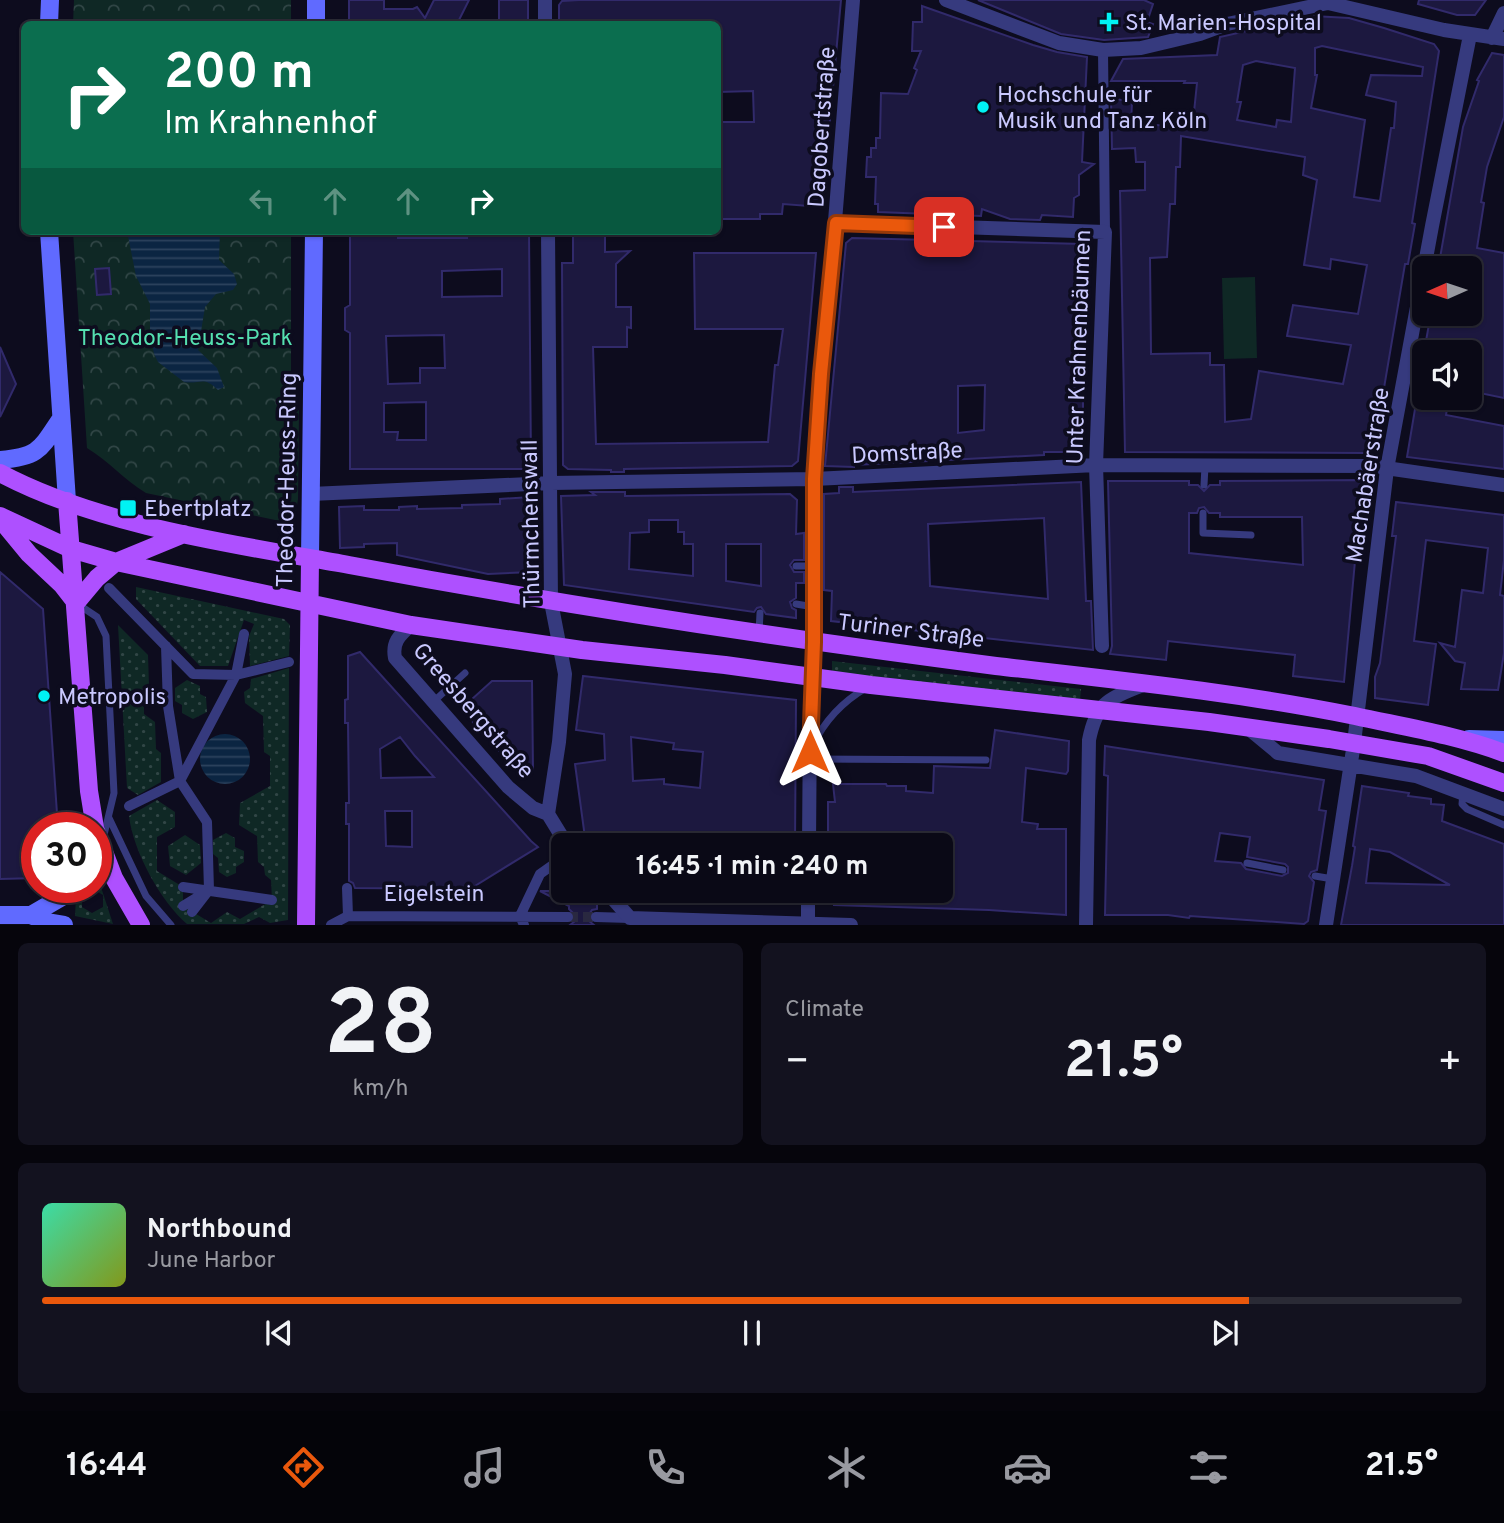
<!DOCTYPE html>
<html lang="en">
<head>
<meta charset="utf-8">
<style>
  :root { --surface:#0a0916; --page:#13121f; --text:#f1f3f6; --muted:#999aa1; --line:#2a2a35; --accent:#ea580c }
  body { margin:0; font-family:Overpass,sans-serif; background:var(--page); color:var(--text); height:100vh; display:flex; flex-direction:column; font-size:26px; white-space:nowrap }
  * { box-sizing:border-box; margin:0 }
  p { font-size:23px; color:var(--muted) }
  .icon { flex:none; width:38px; height:38px; fill:none; stroke:currentColor; stroke-width:2; stroke-linecap:round; stroke-linejoin:round }
  .map { position:relative; height:925px; overflow:hidden }
  .panel { display:flex; flex-direction:column; gap:18px; padding:18px; background:#06050c; flex:1 }
  .panel>* { flex:none }
  .hud { position:absolute; left:21px; top:21px; width:700px; height:214px; border-radius:10px; box-shadow:0 2px 5px #0004,0 0 0 2px var(--line); background:#0b6e4f; color:#fff; overflow:hidden }
  .needle { width:46px; rotate:267deg }
  .tools { position:absolute; left:1412px; top:256px; display:grid; gap:14px }
  .tools a { display:grid; place-items:center; width:70px; height:70px; border-radius:10px; background:var(--surface); box-shadow:0 2px 5px #0004,0 0 0 2px var(--line); font-size:35px }
  .speed { position:absolute; left:21px; top:812px; display:flex; gap:14px; font-size:35px; font-weight:700; text-align:center }
  .speed>* { display:grid; place-content:center; width:91px; height:91px; border-radius:50%; background:var(--surface); box-shadow:0 2px 5px #0004,0 0 0 2px var(--line); line-height:1 }
  .speed .limit { border:10px solid #d22; background:#fff; color:#111 }
  .pin { position:absolute; display:grid; place-items:center; width:60px; height:60px; color:#fff; margin:-30px; border-radius:14px; box-shadow:0 4px 10px #0006 }
  .me { position:absolute; width:77px; margin:-38px; rotate:0deg; stroke-linejoin:round; filter:drop-shadow(0 0 5px #0008) }
  .turn { display:flex; align-items:center; gap:24px; height:147px; padding:0 28px; font-size:32px }
  .turn .icon { width:91px; height:91px; stroke-width:2.5 }
  .turn b { display:block; font-size:49px; line-height:60px }
  .lanes { display:flex; align-items:center; height:66px; padding:0 28px; background:#0003; justify-content:center; gap:35px; direction:ltr }
  .lanes .off { opacity:.35 }
  .big { font-size:52px; font-weight:700; line-height:1.1 }
  .panel .card { flex:1; display:flex; flex-direction:column; justify-content:center; gap:10px; min-width:0; padding:0 24px; border-radius:10px; background:var(--page) }
  .panel .dial { align-items:center; gap:0 }
  .dial b { font-size:91px; line-height:1 }
  .song { display:flex; align-items:center; gap:21px }
  .cover { width:84px; height:84px; border-radius:10px; background:linear-gradient(135deg,hsl(160 70% 55%),hsl(70 70% 35%)) }
  .played { height:7px; border-radius:4px; background:linear-gradient(90deg,var(--accent) 85%,var(--line) 85%) }
  .keys { display:flex; justify-content:space-around; direction:ltr }
  .heat { display:flex; justify-content:space-between; align-items:center; font-size:38px; direction:ltr }
  .panel .tiles { flex:1; display:grid; gap:18px; grid-template-columns:1fr 1fr }
  .card:last-child { grid-column:span 2 }
  .trip { position:absolute; left:551px; top:833px; width:402px; height:70px; border-radius:10px; background:var(--surface); box-shadow:0 2px 5px #0004,0 0 0 2px var(--line); font-weight:700; line-height:70px; text-align:center }
  .tabs { display:flex; height:112px; justify-content:space-around; align-items:center; background:#040409; color:var(--muted) }
  .tabs .icon { width:49px; height:49px }
  .tabs .selected { color:var(--accent) }
  .tabs b { font-size:32px; color:var(--text) }
  .map>svg:first-child { display:block }
  .grass { fill:url(#grass-dots); fill-rule:evenodd }
  .forest { fill:url(#forest-crowns) }
  .pitch { fill:#0f2825 }
  .water { fill:url(#water-rules) }
  .building { fill:#1c183f; stroke:#312a6b; stroke-width:2; fill-rule:evenodd }
  .lines { fill:none; stroke-linecap:round; stroke-linejoin:round }
  .pedestrian-tunnel { stroke:#292840; stroke-width:10; stroke-dasharray:10 5; stroke-linecap:butt }
  .service { stroke:#363a7e; stroke-width:7 }
  .pedestrian { stroke:#363a7e; stroke-width:10 }
  .minor { stroke:#363a7e; stroke-width:14 }
  .secondary { stroke:#606aff; stroke-width:18 }
  .primary { stroke:#ae50ff; stroke-width:18 }
  .route-casing { stroke:#983908; stroke-width:18 }
  .route { stroke:#ea580c; stroke-width:12 }
  .poi-dot { fill:#00f2f4; stroke:#0d0c1e; stroke-width:2.5 }
  .labels { text-anchor:middle; stroke-width:7; stroke-linejoin:round; paint-order:stroke }
  .poi-label { font-size:23px; fill:#cac9ff; stroke:#0d0c1e; text-anchor:start }
  .street-label { font-size:23px; fill:#cac9ff; stroke:#0d0c1e }
  .park-label { font-size:23px; fill:#55dfb0; stroke:#0d0c1e }
</style>
</head>
<body>
<div class="map">
<svg width="1504" height="925" viewBox="0 0 1504 925">
  <defs>
    <pattern id="grass-dots" width="8" height="8" patternUnits="userSpaceOnUse" patternTransform="scale(1.75)"><rect width="8" height="8" fill="#0f2825"/><path d="M2 2h.1M6 6h.1" fill="none" stroke="#314646" stroke-width="1.8" stroke-linecap="round"/></pattern>
    <pattern id="forest-crowns" width="20" height="18" patternUnits="userSpaceOnUse" patternTransform="scale(1.75)"><rect width="20" height="18" fill="#0f2825"/><path d="M2 6a3 3 0 1 1 6 0M12 15a3 3 0 1 1 6 0" fill="none" stroke="#314646"/></pattern>
    <pattern id="water-rules" width="6" height="5" patternUnits="userSpaceOnUse" patternTransform="scale(1.75)"><rect width="6" height="5" fill="#0b2542"/><path d="M0 2.5h6" fill="none" stroke="#2d435e"/></pattern>
  </defs>
  <rect width="100%" height="100%" fill="#0d0c1e"/>
  <path class="grass" d="M136,587L284,619L290,625L289,656L250,666L249,636L254,624L244,620L228,666H200L136,599Z
    M118,625L148,655L149,686L144,690V714L155,722L156,749L161,753V782L138,795L127,788Z
    M832,661L1081,689L1080,700L832,673Z
    M289,668L288,920L270,923L259,917L244,924H187C161,902 133,851 129,816L157,800L175,812V827L157,837V871L183,887V906L211,923L227,912L240,919L272,900L271,880L265,875L264,867L258,862L257,836L239,825L240,803L270,786V756L264,752L263,716L245,703L244,692L250,688L251,679Z
    M187,680L200,686V694L206,697L207,712L193,719L182,713V705L175,701V688Z
    M226,833L235,838V847L244,851V862L236,867V873L227,877L219,872L218,858L213,854V840Z
    M185,835L200,845L201,863L186,875L170,866L168,846Z
    M96,877L98,878L113,924L75,916L76,897L85,887H96ZM93,889L103,895V907L92,913L82,907V895Z"/>
  <path class="forest" d="M74,0H291V24H73Z
    M73,231H291V409L299,410L298,499L294,524L146,493C124,480 109,461 87,448Z"/>
  <path class="pitch" d="M1255,277L1257,358L1224,359L1222,278Z"/>
  <path class="water" d="M127,231H220L219,260L234,274L237,284L233,290L216,294L205,307L198,350L217,368L224,387L218,390C203,375 200,385 184,382L158,362L154,354L150,333V304L136,276Z
    M200 759a25 25 0 1 1 50 0a25 25 0 1 1-50 0Z"/>
  <path class="building" d="M349,0H384V9H413L417,7L425,18L434,0H469L457,24H349Z
    M499,0H528V24H499Z
    M579,0H841L822,207L783,204L782,214H760V219H718V122H754L753,91L718,92V24H559V5L562,1Z
    M978,0H1144L1153,4L1147,22L1153,24L1148,37L1104,40L1061,34Z
    M1419,0H1486L1475,15H1457L1418,4Z
    M922,6L1033,45L1057,52L1087,57L1082,162L1094,164L1079,175V195L1074,198L1073,217L1042,215L1040,220L1010,219L982,209L981,216L878,212V204H875L876,177H866L867,157H871V148H876V138H880L881,93L908,94L917,70L914,68L921,51H912L913,22H922Z
    M1313,16L1349,18L1384,28L1434,44L1439,51L1412,223L1415,224L1408,264H1405L1374,447L1367,453L1125,452L1120,191L1145,190V162H1136L1135,148L1112,149L1111,98L1132,102L1131,124L1176,126L1179,110L1194,112L1197,83H1184L1185,81H1111L1123,59L1217,55L1220,37ZM1322,46L1423,67L1422,76L1371,75L1366,95L1396,102L1394,128H1391L1380,201L1354,197L1365,120L1311,108L1317,75H1315V48ZM1256,61L1295,68L1291,122L1277,120L1276,127L1237,120L1241,102H1237L1243,65ZM1181,136L1305,157L1303,175L1317,180L1304,265L1330,269L1331,259L1367,265L1358,314L1293,305L1287,336L1351,345L1343,384L1259,371L1251,419L1225,422L1224,365H1210V353L1151,354L1150,258L1167,257L1170,204H1175L1176,167H1180Z
    M1492,53L1504,55V117L1487,167L1481,202L1484,203L1477,248L1504,253V398L1470,391V352H1424L1431,313H1470V268H1436L1440,258L1463,127L1479,81L1477,80Z
    M350,231H398V238H467V231H529L531,464L526,469H350V333L345,330V308L350,305ZM502,269V296L442,297V271ZM444,335L445,368H420V383L388,384L386,336ZM426,402V440H397L398,432H384V403Z
    M573,231H605V252L630,251L616,264V307H631V328L627,327V347H593L596,444L768,442L775,365H778L783,329H695L694,253H816L798,461L792,466L624,469V472H611V470L568,469L563,465L562,263H573Z
    M852,238L1083,244V452H1044V455L854,465V467L825,466L846,243ZM985,385L984,430L958,433V386Z
    M109,268L111,294L97,295L95,269Z
    M0,347L16,384L0,417Z
    M1417,397H1449L1446,415L1504,426V469L1407,457Z
    M1363,480L1367,486L1359,550H1356L1344,682L1293,676L1295,655L1168,641L1166,660L1110,654L1112,646L1108,481H1189V485H1198L1204,491L1210,485H1220V481ZM1204,507L1209,513H1220V517H1302L1303,565L1189,553V513H1197L1199,508Z
    M1081,482L1086,601H1091L1093,650L831,621L832,591L824,590V494L839,493V487H853V492ZM1044,518L1048,599L930,586L928,524Z
    M591,492H625V496L790,494L797,500L796,534L804,533V560H794L790,565L794,572H804V583H796V598L790,602L792,608L796,610V618L766,614L761,607L757,608L754,612L564,585L561,496L595,495ZM649,520H678V532H684V544H693V576L629,569L630,533L649,532ZM726,544H761V586L726,581Z
    M531,497L532,572L488,574L397,555V543L364,544V547L340,548L339,507L364,506V510H399V507L417,506V509L462,508V505L500,504V499Z
    M1396,502L1504,515V560L1500,595L1504,596V653L1498,690L1461,689L1465,663L1455,661L1440,643L1455,647L1462,590L1483,593L1488,548L1426,540L1414,641L1436,644L1428,705L1375,698V677L1380,663L1396,536H1392Z
    M0,572L43,609L58,828H37V878L0,879Z
    M360,652L531,841L538,847L470,889L355,888L353,883L349,881V824H346V803H349L348,723H345V700L348,699V656ZM400,737L415,756L434,777L381,778L380,749ZM385,811H412V847L386,846Z
    M583,676L796,700L795,845H586L575,764L605,760L604,734L576,730ZM631,737L674,743L673,749L703,752L700,788L664,784V779L633,781Z
    M492,681H532L533,770L521,775L461,709Z
    M995,730L1069,741L1068,771L1066,774L1026,768L1022,822L1038,824L1037,829H1066V915L989,910L834,905L835,891H942V845H828V802H835L833,784H886L887,786H906V791L933,793L934,766L990,768Z
    M1105,746L1324,780L1319,810L1326,811L1317,870L1311,872L1309,876L1314,882L1308,921L1304,924L1190,916L1189,918L1168,915H1105L1108,776L1104,775ZM1220,833L1250,837L1247,857L1285,864L1288,867V873L1282,876L1246,869L1241,863L1215,861Z
    M1362,786L1409,793L1408,796L1431,799V804L1444,805L1442,821L1504,844V925H1341L1352,866L1355,847L1353,846ZM1370,849L1390,852L1450,885L1366,883Z
    M540,891H577L576,895L597,896V909L592,910L588,916L589,921L594,925H570L574,922L576,916L569,909V906Z"/>
  <g class="lines">
    <path class="pedestrian-tunnel" d="M568,917H596"/>
    <path class="service" d="M1204,485L1205,466
      M1203,513V533L1251,535
      M796,566H814
      M76,603L97,617L106,636L114,793L103,839
      M796,604L814,607
      M759,633L760,613
      M433,702L465,673
      M813,745C825,720 842,702 866,688
      M810,759L986,760
      M1463,793L1462,804L1467,809L1504,825
      M109,818L146,896L171,925
      M1247,863L1283,870
      M1315,876L1333,879"/>
    <path class="pedestrian" d="M1103,50L1105,232
      M109,588L193,674L236,675L289,662
      M166,646L168,706L180,781L207,822L209,890L192,912
      M129,806L180,781L236,675L244,634
      M183,887L272,900
      M347,888L348,916
      M183,906L201,895
      M596,917L630,918
      M331,925L348,916L568,917
      M524,925L520,916L540,874L564,857"/>
    <path class="minor" d="M545,0V24
      M946,0L1059,43L1103,50L1141,48L1200,34L1227,24L1328,3L1444,30L1504,39
      M1492,38L1504,13
      M836,223L1105,232L1096,465L1102,646
      M548,231L551,602L565,674L559,742L548,814
      M311,494L551,483L814,479L1096,465L1372,466L1504,485
      M411,625C399,636 392,642 395,658L508,787L533,808L548,814
      M1248,728L1278,753L1416,776L1504,809
      M548,814L567,845
      M809,845L810,715L814,642V479L853,0
      M606,891L630,918L851,925
      M808,923V891
      M1086,925L1089,740C1097,700 1110,699 1145,684
      M1326,925L1354,743L1387,469L1432,226L1470,35"/>
    <path class="secondary" d="M49,24L50,0
      M316,24V0
      M49,231L67,501
      M0,460C38,457 40,450 60,420
      M310,558L314,231
      M1469,739L1504,740
      M0,915H31L46,922L64,925
      M31,915L62,897L72,887"/>
    <path class="primary" d="M0,473C99,526 238,545 349,565C564,605 779,638 996,666C1116,680 1236,692 1355,716C1405,727 1455,735 1504,753
      M67,501L89,791L95,828
      M0,516L71,549L116,562L411,625L582,650L725,665L871,685L1209,722L1329,739L1428,756L1504,783
      M1,520L29,554L62,585L76,603
      M76,603L97,578L116,562L184,534
      M96,831L114,878L141,925
      M306,925L310,558"/>
  </g>
  <g class="lines">
    <defs>
      <path id="route" d="M810,752L814,642V479L821,374L836,223L944,227"/>
    </defs>
    <use href="#route" class="route-casing"/>
    <use href="#route" class="route"/>
  </g>
  <g class="poi-dot">
    <path d="M1105.5 11.5h7v7h7v7h-7v7h-7v-7h-7v-7h7z"/>
    <circle cx="983" cy="107" r="7"/>
    <rect x="119" y="499" width="18" height="18" rx="3.5"/>
    <circle cx="44" cy="696" r="7"/>
  </g>
  <g class="labels">
    <g class="poi-label">
      <text x="1125" y="30">St. Marien-Hospital</text>
      <text x="997" y="102">Hochschule für<tspan x="997" dy="26">Musik und Tanz Köln</tspan></text>
      <text x="144" y="516">Ebertplatz</text>
      <text x="58" y="704">Metropolis</text>
    </g>
    <g class="street-label">
      <text transform="translate(821 127) rotate(-86)" y="8">Dagobertstraße</text>
      <text transform="translate(1078 347) rotate(-88)" y="8">Unter Krahnenbäumen</text>
      <text transform="translate(907 452) rotate(-3)" y="8">Domstraße</text>
      <text transform="translate(1367 475) rotate(-81)" y="8">Machabäerstraße</text>
      <text transform="translate(286 480) rotate(-89)" y="8">Theodor-Heuss-Ring</text>
      <text transform="translate(530 524) rotate(-91)" y="8">Thürmchenswall</text>
      <text transform="translate(911 630) rotate(7)" y="8">Turiner Straße</text>
      <text transform="translate(474 710) rotate(49)" y="8">Greesbergstraße</text>
      <text x="434" y="901">Eigelstein</text>
    </g>
    <g class="park-label">
      <text x="185" y="345">Theodor-Heuss-Park</text>
    </g>
  </g>
</svg>
<div class="tools">
<a><svg class="needle" viewBox="-14 -14 28 28"><path d="M0-13l5 13h-10z" fill="#e53935"/><path d="M0 13l5-13h-10z" fill="#999aa1"/></svg></a>
<a><svg class="icon" aria-label="sound" viewBox="0 0 24 24"><path d="M4 9h4l5-4v14l-5-4H4zM17 9q2 3 0 6"/></svg></a>
</div>
<div class="speed"><div class="limit">30</div></div>
<div class="pin" style="left:944px;top:227px;background:#d93025"><svg class="icon" aria-label="arrive" viewBox="0 0 24 24"><path d="M6 21V4h12l-3 4 3 4H6"/></svg></div>
<svg class="me" style="left:810px;top:752px" viewBox="-20 -20 40 40"><path d="M0-17L14 15 0 8-14 15z" fill="#ea580c" stroke="#fff" stroke-width="4"/></svg>
<div class="trip">16:45 · 1 min · 240 m</div>
<div class="hud">
<div class="turn"><svg class="icon" aria-label="right" viewBox="0 0 24 24"><path d="M7 20v-9h11M14 6l5 5-5 5"/></svg><div><b>200 m</b>Im Krahnenhof</div></div>
<div class="lanes"><svg class="icon off" aria-label="left" viewBox="0 0 24 24"><path d="M17 20v-9H6M10 6l-5 5 5 5"/></svg><svg class="icon off" aria-label="ahead" viewBox="0 0 24 24"><path d="M12 20V5M6 11l6-6 6 6"/></svg><svg class="icon off" aria-label="ahead" viewBox="0 0 24 24"><path d="M12 20V5M6 11l6-6 6 6"/></svg><svg class="icon" aria-label="right" viewBox="0 0 24 24"><path d="M7 20v-9h11M14 6l5 5-5 5"/></svg></div>
</div>
</div>
<section class="panel">
<div class="tiles">
<div class="card dial"><b>28</b><p>km/h</p></div>
<div class="card"><p>Climate</p>
<div class="heat"><a>−</a><b class="big">21.5°</b><a>+</a></div>
</div>
<div class="card">
<div class="song"><i class="cover"></i><div><b>Northbound</b><p>June Harbor</p></div></div>
<div class="played"></div>
<div class="keys"><svg class="icon" aria-label="previous" viewBox="0 0 24 24"><path d="M18 5L8 12l10 7zM5 5v14"/></svg><svg class="icon" aria-label="pause" viewBox="0 0 24 24"><path d="M8 5v14M16 5v14"/></svg><svg class="icon" aria-label="next" viewBox="0 0 24 24"><path d="M6 5l10 7-10 7zM19 5v14"/></svg></div>
</div>
</div>
</section>
<nav class="tabs">
<b>16:44</b>
<svg class="icon selected" aria-label="directions" viewBox="0 0 24 24"><path d="M12 3l9 9-9 9-9-9zM9 14v-3h6M13 9l2 2-2 2"/></svg>
<svg class="icon" aria-label="music" viewBox="0 0 24 24"><path d="M9 18V5l10-2v13"/><circle cx="6" cy="18" r="3"/><circle cx="16" cy="16" r="3"/></svg>
<svg class="icon" aria-label="phone" viewBox="0 0 24 24"><path d="M5 4h4l2 5-3 2q2 4 5 5l2-3 5 2v4C11 20 4 13 5 4z"/></svg>
<svg class="icon" aria-label="climate" viewBox="0 0 24 24"><path d="M12 3v18M4 7l16 10M4 17L20 7"/></svg>
<svg class="icon" aria-label="car" viewBox="0 0 24 24"><path d="M5 17H2v-5l4-1 3-4h7l3 4 3 1v5h-3M9 17h6M6 11h13"/><circle cx="7" cy="17" r="2"/><circle cx="17" cy="17" r="2"/></svg>
<svg class="icon" aria-label="filters" viewBox="0 0 24 24"><path d="M4 7h16M4 17h16"/><circle cx="9" cy="7" r="2"/><circle cx="15" cy="17" r="2"/></svg>
<b>21.5°</b>
</nav>
</body>
</html>
